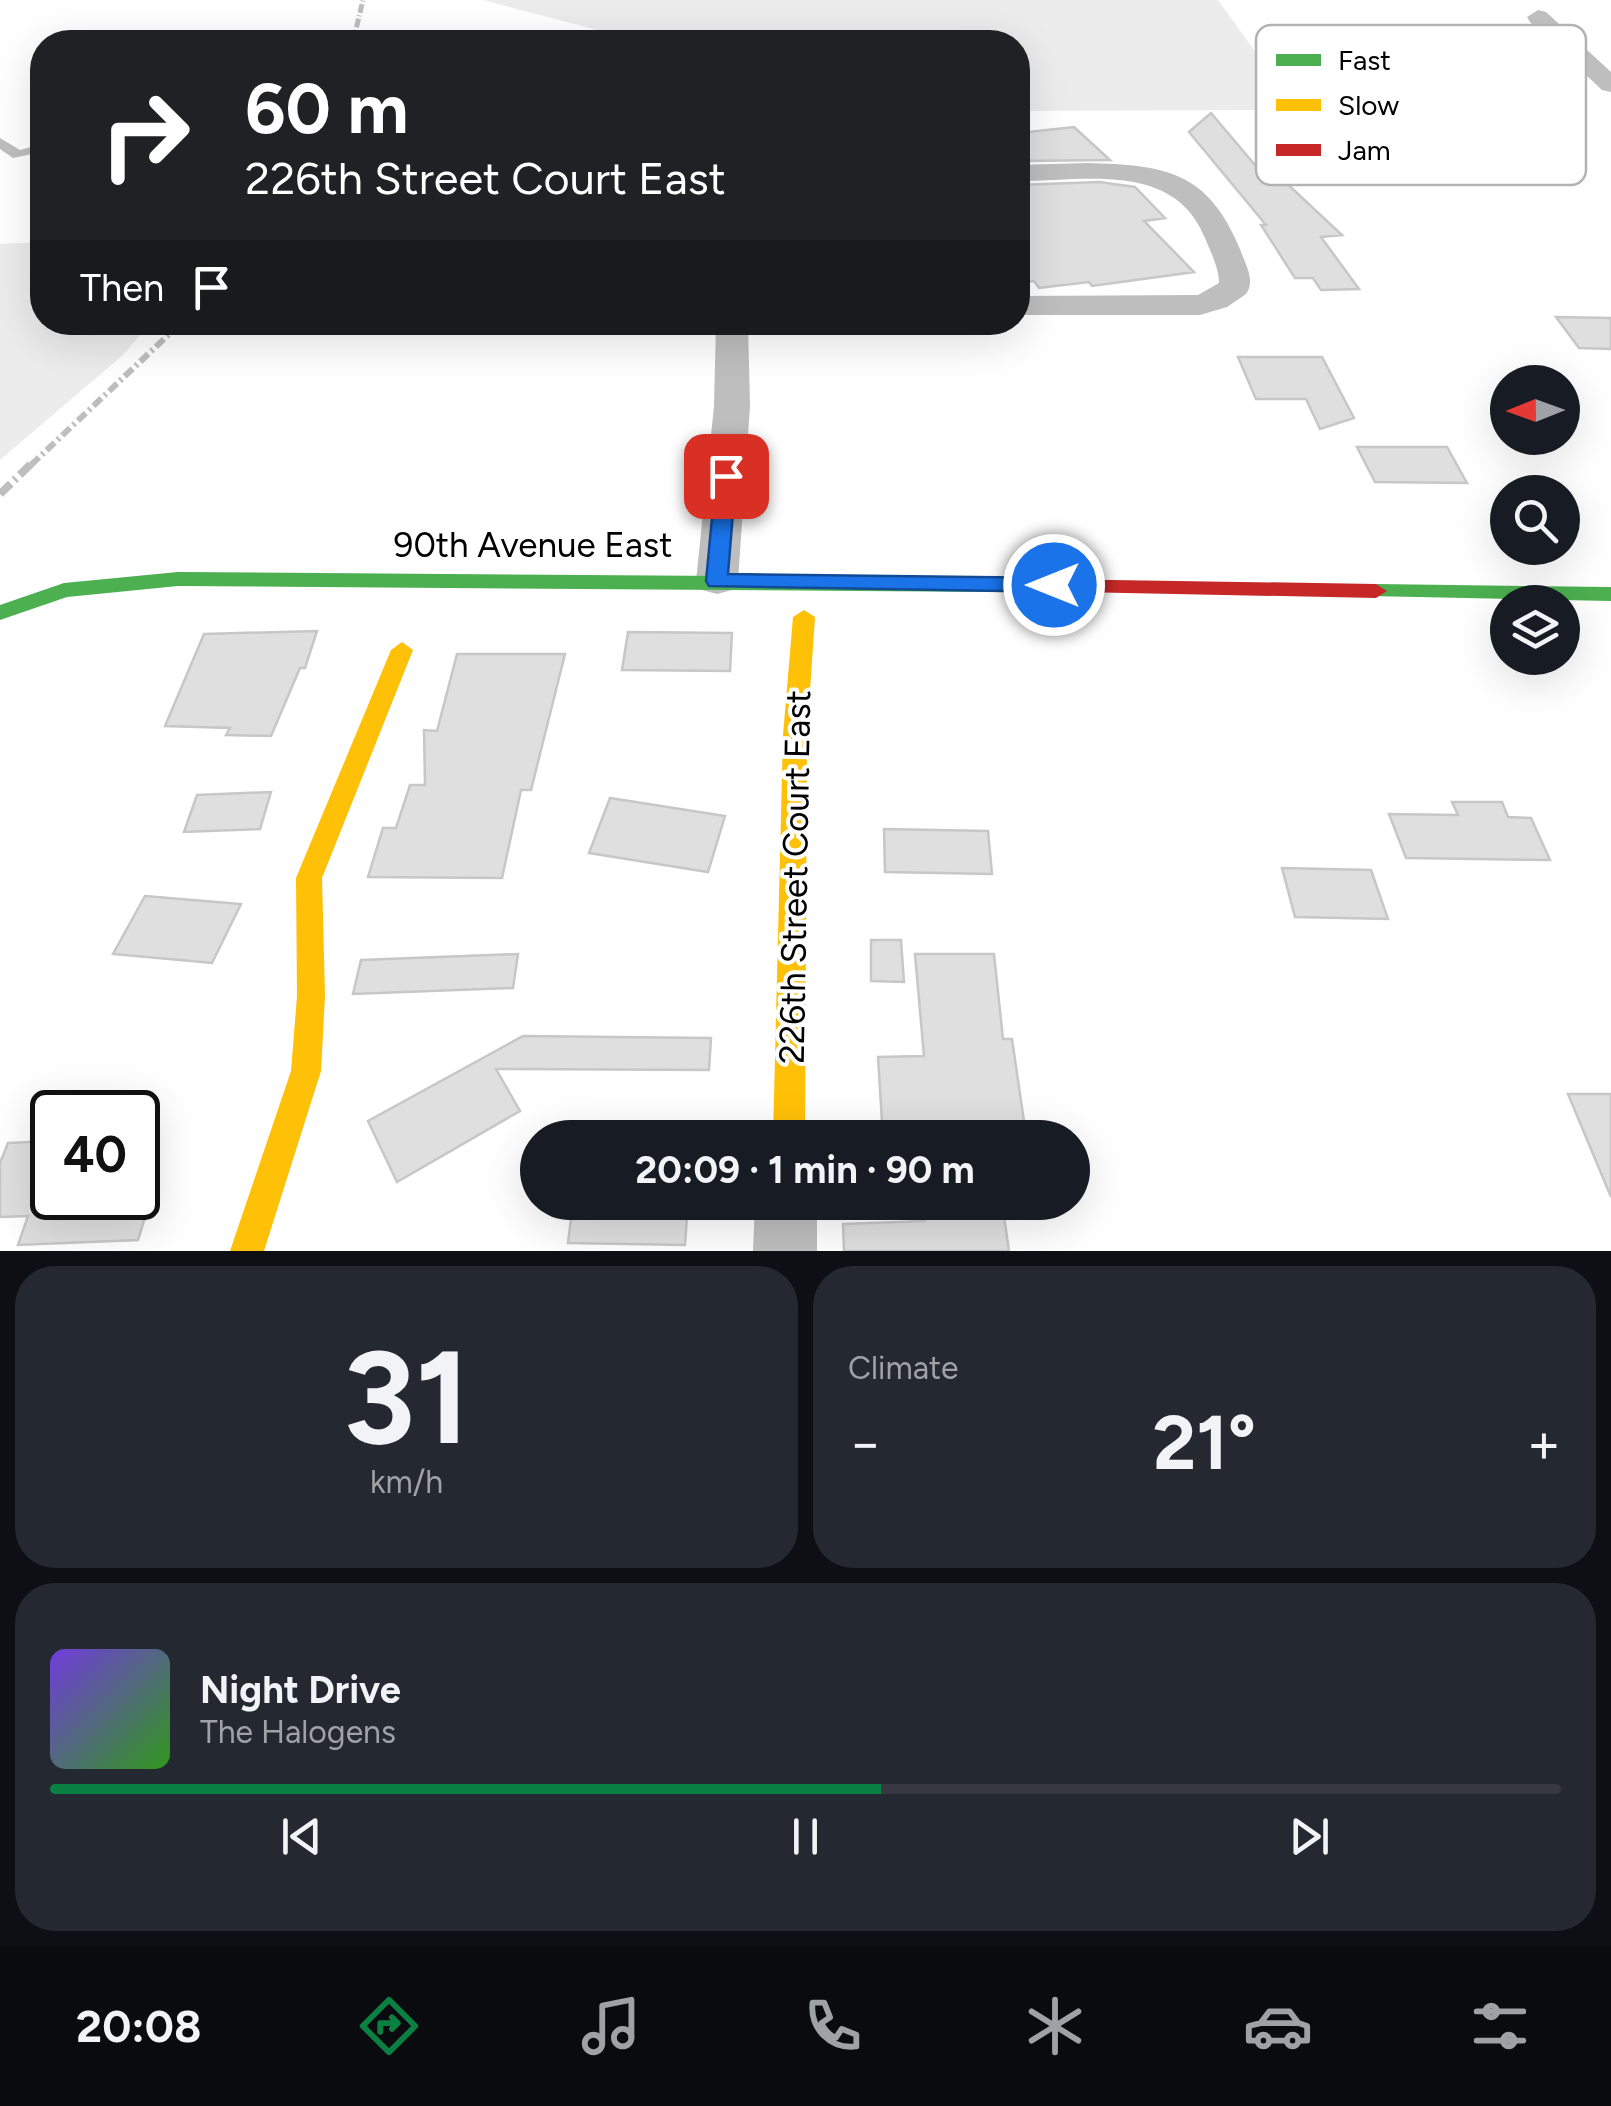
<!DOCTYPE html>
<html lang="en">
<head>
<meta charset="utf-8">
<style>
  :root { --surface:#171b24; --page:#242831; --text:#f1f3f6; --muted:#9ea1a6; --line:#363941; --accent:#0b8043 }
  body { margin:0; font-family:Figtree,sans-serif; background:var(--page); color:var(--text); height:100vh; display:flex; flex-direction:column; font-size:38px; white-space:nowrap }
  * { box-sizing:border-box; margin:0 }
  p { font-size:32px; color:var(--muted) }
  .icon { flex:none; width:55px; height:55px; fill:none; stroke:currentColor; stroke-width:2; stroke-linecap:round; stroke-linejoin:round }
  .map { position:relative; height:1251px; overflow:hidden }
  .drawer { display:flex; flex-direction:column; gap:15px; padding:15px; background:#0d0f14; flex:1 }
  .drawer>* { flex:none }
  .guide { position:absolute; left:30px; top:30px; width:1000px; height:305px; border-radius:40px; box-shadow:0 10px 40px #0002; background:#202124; color:#fff; overflow:hidden }
  .needle { width:65px; rotate:269deg }
  .tools { position:absolute; left:1490px; top:365px; display:grid; gap:20px }
  .tools a { display:grid; place-items:center; width:90px; height:90px; border-radius:50%; background:var(--surface); box-shadow:0 10px 40px #0002; font-size:50px }
  .speed { position:absolute; left:30px; top:1090px; display:flex; gap:20px; font-size:50px; font-weight:700; text-align:center }
  .speed>* { display:grid; place-content:center; width:130px; height:130px; border-radius:50%; background:var(--surface); box-shadow:0 10px 40px #0002; line-height:1 }
  .speed .limit { border:5px solid #111; border-radius:15px; background:#fff; color:#111 }
  .pin { position:absolute; display:grid; place-items:center; width:85px; height:85px; color:#fff; margin:-42px; border-radius:20px; box-shadow:0 5px 15px #0006 }
  .me { position:absolute; width:110px; margin:-55px; rotate:270deg; stroke-linejoin:round; filter:drop-shadow(0 0 8px #0008) }
  .turn { display:flex; align-items:center; gap:35px; height:210px; padding:0 50px; font-size:45px }
  .turn .icon { width:130px; height:130px; stroke-width:2.5 }
  .turn b { display:block; font-size:70px; line-height:85px }
  .then { display:flex; align-items:center; height:95px; padding:0 50px; background:#0003; gap:20px; font-size:38px }
  .big { font-size:75px; font-weight:700; line-height:1.1 }
  .drawer .widget { flex:1; display:flex; flex-direction:column; justify-content:center; gap:15px; min-width:0; padding:0 35px; border-radius:40px; background:var(--page) }
  .drawer .dial { align-items:center; gap:0 }
  .dial b { font-size:130px; line-height:1 }
  .song { display:flex; align-items:center; gap:30px }
  .cover { width:120px; height:120px; border-radius:15px; background:linear-gradient(135deg,hsl(260 70% 55%),hsl(110 70% 35%)) }
  .played { height:10px; border-radius:5px; background:linear-gradient(90deg,var(--accent) 55%,var(--line) 55%) }
  .keys { display:flex; justify-content:space-around; direction:ltr }
  .heat { display:flex; justify-content:space-between; align-items:center; font-size:55px; direction:ltr }
  .drawer .tiles { flex:1; display:grid; gap:15px; grid-template-columns:1fr 1fr }
  .widget:last-child { grid-column:span 2 }
  .trip { position:absolute; left:520px; top:1120px; width:570px; height:100px; border-radius:50px; background:var(--surface); box-shadow:0 10px 40px #0002; font-weight:700; line-height:100px; text-align:center }
  .tabs { display:flex; height:160px; justify-content:space-around; align-items:center; background:#090b0e; color:var(--muted) }
  .tabs .icon { width:70px; height:70px }
  .tabs .selected { color:var(--accent) }
  .tabs b { font-size:45px; color:var(--text) }
  .map>svg:first-child { display:block }
  .green { fill:#ececec }
  .building { fill:#dfdfdf; stroke:#c7c7c7; stroke-width:2.5 }
  .lines { fill:none; stroke-linecap:round; stroke-linejoin:round }
  .lane { fill:#bebebe; fill-rule:evenodd }
  .street { fill:#bebebe; fill-rule:evenodd }
  .fast { fill:#4caf50; fill-rule:evenodd }
  .slow { fill:#ffc107; fill-rule:evenodd }
  .jam { fill:#c62828; fill-rule:evenodd }
  .rail-far2 { stroke:#bebebe; stroke-width:5; stroke-dasharray:9 2.5 1 2.5; stroke-linecap:butt }
  .rail-far1 { stroke:#bebebe; stroke-width:6; stroke-dasharray:11 4 2.5 4; stroke-linecap:butt }
  .rail { stroke:#bebebe; stroke-width:8; stroke-dasharray:15 5 2.5 5; stroke-linecap:butt }
  .route { fill:#1a73e8; stroke:#114b97; stroke-width:2.5 }
  .labels { text-anchor:middle; stroke-width:8; stroke-linejoin:round; paint-order:stroke }
  .street-label { font-size:35px; fill:#000; stroke:#fff }
  .key { fill:#fff; stroke:#b2b2b2; stroke-width:2.5 }
  .key-label { font-size:28px; fill:#000 }
</style>
</head>
<body>
<div class="map">
<svg width="1611" height="1251" viewBox="0 0 1611 1251">
  <rect width="100%" height="100%" fill="#fff"/>
  <path class="green" d="M483,0H1218L1297,110L1018,111V42H643Z
    M42,242V322L151,323L123,355L0,460V244Z"/>
  <path class="building" d="M1211,113L1255,165L1266,164L1342,235L1321,237L1359,289L1321,290L1313,278H1295L1261,225H1266L1189,132Z
    M1074,127L1110,160L1018,161V133Z
    M1099,182L1135,187L1165,218L1144,221L1194,272L1092,286L1089,282L1039,288L1034,281L1018,283V185Z
    M1556,317L1611,318V349L1579,348Z
    M1238,357H1322L1354,418L1320,429L1306,399H1256Z
    M1357,447H1447L1467,483L1375,482Z
    M317,631L305,668H300L271,736L226,735L230,728L165,726L204,634Z
    M628,632L732,633L730,671L622,670Z
    M457,654H565L531,790H521L502,878L368,877L383,828H396L410,785H425L424,730L437,731Z
    M271,792L260,829L184,832L197,795Z
    M610,798L725,816L708,872L589,853Z
    M1452,802H1502L1508,817L1531,818L1550,860L1406,858L1389,814L1458,815Z
    M884,829L988,831L992,874L885,872Z
    M1282,868L1371,870L1388,919L1295,917Z
    M145,896L241,904L212,963L113,954Z
    M871,940H901L904,982L871,981Z
    M518,954L513,988L353,994L361,960Z
    M915,954H994L1003,1039H1012L1026,1135L883,1138L878,1057L924,1056Z
    M523,1036L711,1038L709,1070L496,1069L520,1111L397,1182L368,1121Z
    M1568,1094H1611V1197Z
    M52,1141V1198H151L138,1240L18,1245L28,1216L0,1217V1163L8,1143Z
    M573,1202H688L685,1245L568,1243Z
    M923,1202H1002L1009,1251H844L843,1224L925,1221Z"/>
  <g class="lines">
    <path class="lane" d="M0,138L20,150L42,144V152L13,158L0,149Z"/>
    <path class="street" d="M1538,10L1546,12L1611,72V92L1602,90L1530,22L1527,17Z
      M1087,163C1165,165 1208,171 1240,249C1245,264 1256,280 1246,294L1227,307L1200,315H1018V296L1198,295L1219,283C1219,268 1211,253 1205,238C1174,161 1086,181 1018,181V165Z
      M716,322H748L750,406L738,581L732,590L717,594L702,590L696,581L714,406Z
      M755,1202H817V1251H753Z"/>
    <path class="fast" d="M178,572L992,578L1003,585L992,592L178,586L67,597L0,620V605L64,583Z
      M1376,584L1611,587V601L1368,596L1365,591Z"/>
    <path class="slow" d="M804,610L815,617L807,735L805,1138H773L783,735L793,617Z
      M402,642L413,650L322,878L325,996L321,1071L264,1251H230L291,1071L297,996L296,878L391,650Z"/>
    <path class="jam" d="M992,578L1376,584L1387,591L1376,598L984,590L981,585L984,580Z"/>
    <path class="rail-far2" d="M353,42L363,0"/>
    <path class="rail-far1" d="M31,465L182,322"/>
    <path class="rail" d="M0,494L33,462"/>
  </g>
  <path class="route" d="M726,470L736,476L728,574L1054,578L1065,585L1054,592L709,586L706,581L716,476Z"/>
  <g class="labels">
    <g class="street-label">
      <text x="533" y="557">90th Avenue East</text>
      <text transform="translate(795 877) rotate(-89)" y="12">226th Street Court East</text>
    </g>
  </g>
  <rect x="1256" y="25" width="330" height="160" rx="15" class="key"/>
  <rect x="1276" y="54" width="45" height="12" fill="#4caf50"/>
  <rect x="1276" y="99" width="45" height="12" fill="#ffc107"/>
  <rect x="1276" y="144" width="45" height="12" fill="#c62828"/>
  <g class="key-label">
    <text x="1338" y="70">Fast</text>
    <text x="1338" y="115">Slow</text>
    <text x="1338" y="160">Jam</text>
  </g>
</svg>
<div class="tools">
<a><svg class="needle" viewBox="-14 -14 28 28"><path d="M0-13l5 13h-10z" fill="#e53935"/><path d="M0 13l5-13h-10z" fill="#9ea1a6"/></svg></a>
<a><svg class="icon" aria-label="search" viewBox="0 0 24 24"><circle cx="10" cy="10" r="6"/><path d="M15 15l6 6"/></svg></a>
<a><svg class="icon" aria-label="layers" viewBox="0 0 24 24"><path d="M12 4l9 5-9 5-9-5zM3 14l9 5 9-5"/></svg></a>
</div>
<div class="speed"><div class="limit">40</div></div>
<div class="pin" style="left:726px;top:476px;background:#d93025"><svg class="icon" aria-label="arrive" viewBox="0 0 24 24"><path d="M6 21V4h12l-3 4 3 4H6"/></svg></div>
<svg class="me" style="left:1054px;top:585px" viewBox="-20 -20 40 40"><circle r="17" fill="#1a73e8" stroke="#fff" stroke-width="3"/><path d="M0-11L8 9 0 5-8 9z" fill="#fff"/></svg>
<div class="trip">20:09 · 1 min · 90 m</div>
<div class="guide">
<div class="turn"><svg class="icon" aria-label="right" viewBox="0 0 24 24"><path d="M7 20v-9h11M14 6l5 5-5 5"/></svg><div><b>60 m</b>226th Street Court East</div></div>
<div class="then">Then<svg class="icon" aria-label="arrive" viewBox="0 0 24 24"><path d="M6 21V4h12l-3 4 3 4H6"/></svg></div>
</div>
</div>
<section class="drawer">
<div class="tiles">
<div class="widget dial"><b>31</b><p>km/h</p></div>
<div class="widget"><p>Climate</p>
<div class="heat"><a>−</a><b class="big">21°</b><a>+</a></div>
</div>
<div class="widget">
<div class="song"><i class="cover"></i><div><b>Night Drive</b><p>The Halogens</p></div></div>
<div class="played"></div>
<div class="keys"><svg class="icon" aria-label="previous" viewBox="0 0 24 24"><path d="M18 5L8 12l10 7zM5 5v14"/></svg><svg class="icon" aria-label="pause" viewBox="0 0 24 24"><path d="M8 5v14M16 5v14"/></svg><svg class="icon" aria-label="next" viewBox="0 0 24 24"><path d="M6 5l10 7-10 7zM19 5v14"/></svg></div>
</div>
</div>
</section>
<nav class="tabs">
<b>20:08</b>
<svg class="icon selected" aria-label="directions" viewBox="0 0 24 24"><path d="M12 3l9 9-9 9-9-9zM9 14v-3h6M13 9l2 2-2 2"/></svg>
<svg class="icon" aria-label="music" viewBox="0 0 24 24"><path d="M9 18V5l10-2v13"/><circle cx="6" cy="18" r="3"/><circle cx="16" cy="16" r="3"/></svg>
<svg class="icon" aria-label="phone" viewBox="0 0 24 24"><path d="M5 4h4l2 5-3 2q2 4 5 5l2-3 5 2v4C11 20 4 13 5 4z"/></svg>
<svg class="icon" aria-label="climate" viewBox="0 0 24 24"><path d="M12 3v18M4 7l16 10M4 17L20 7"/></svg>
<svg class="icon" aria-label="car" viewBox="0 0 24 24"><path d="M5 17H2v-5l4-1 3-4h7l3 4 3 1v5h-3M9 17h6M6 11h13"/><circle cx="7" cy="17" r="2"/><circle cx="17" cy="17" r="2"/></svg>
<svg class="icon" aria-label="filters" viewBox="0 0 24 24"><path d="M4 7h16M4 17h16"/><circle cx="9" cy="7" r="2"/><circle cx="15" cy="17" r="2"/></svg>
</nav>
</body>
</html>
